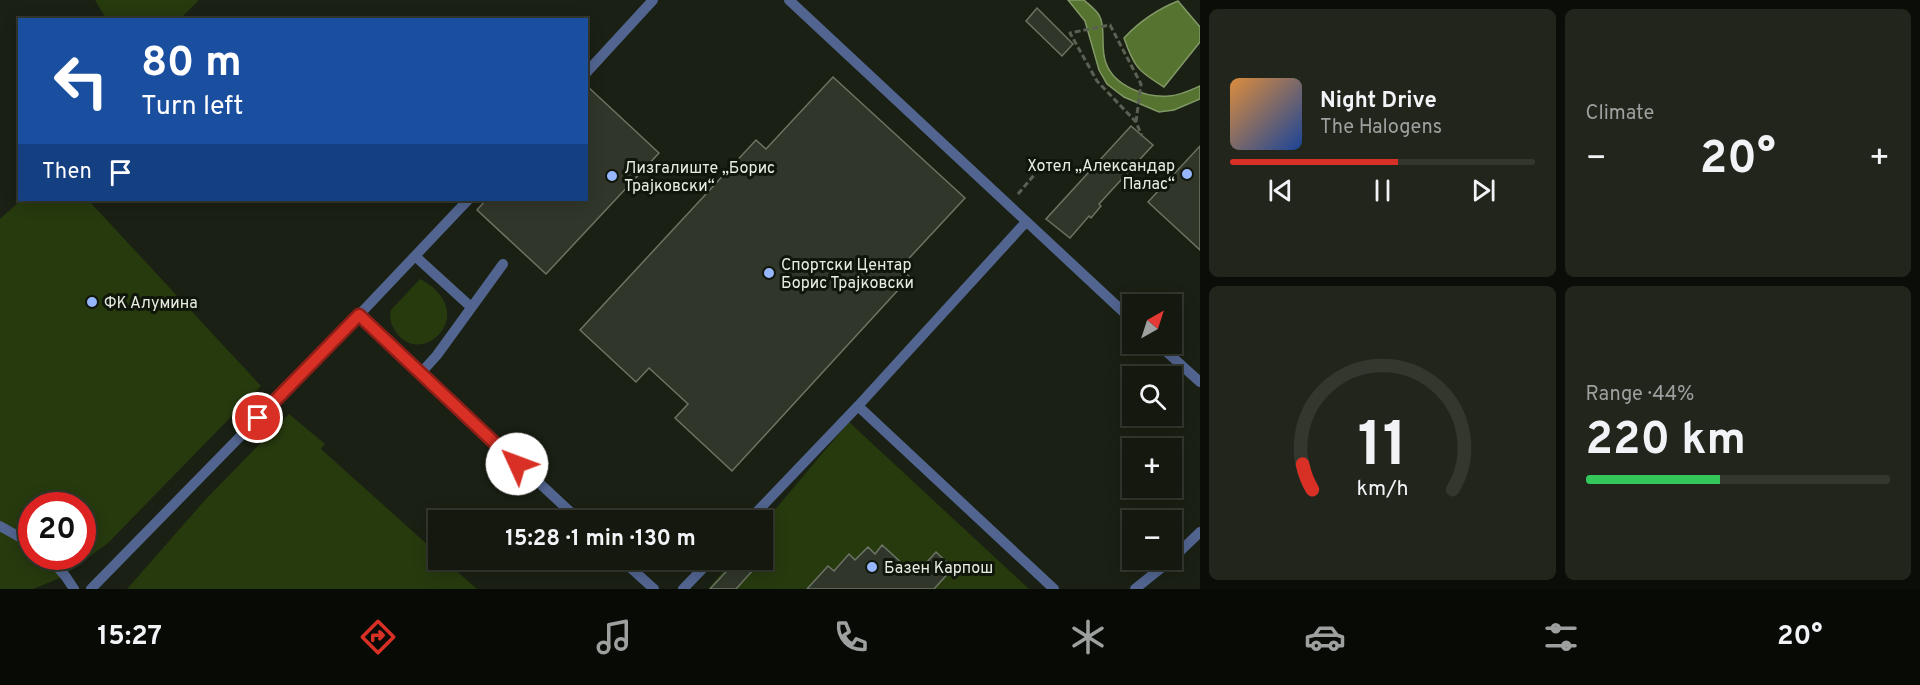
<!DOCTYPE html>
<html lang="en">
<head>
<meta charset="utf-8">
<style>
  :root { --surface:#14180e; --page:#21251c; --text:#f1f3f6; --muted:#9da09e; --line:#33372e; --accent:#d93025 }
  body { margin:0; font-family:Overpass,sans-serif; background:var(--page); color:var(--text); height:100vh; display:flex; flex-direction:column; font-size:22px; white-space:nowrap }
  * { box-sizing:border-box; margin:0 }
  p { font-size:20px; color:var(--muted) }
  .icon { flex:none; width:33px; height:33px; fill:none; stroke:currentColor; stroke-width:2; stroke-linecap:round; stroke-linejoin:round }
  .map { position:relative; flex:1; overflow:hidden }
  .drawer { display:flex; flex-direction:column; gap:9px; padding:9px; background:#0b0d08; width:720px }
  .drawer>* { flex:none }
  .hud { position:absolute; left:18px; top:18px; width:570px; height:183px; border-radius:0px; box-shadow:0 3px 15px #0003,0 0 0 2px var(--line); background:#1a4fa0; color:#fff; overflow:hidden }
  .needle { width:39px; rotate:39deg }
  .fabs { position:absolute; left:1122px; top:294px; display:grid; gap:12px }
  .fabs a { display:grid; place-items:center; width:60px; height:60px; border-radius:0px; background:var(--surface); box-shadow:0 3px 15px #0003,0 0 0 2px var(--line); font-size:30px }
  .speed { position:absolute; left:18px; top:492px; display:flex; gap:12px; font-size:30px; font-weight:700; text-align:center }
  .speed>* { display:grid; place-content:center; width:78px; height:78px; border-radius:50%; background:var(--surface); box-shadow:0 3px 15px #0003,0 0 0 2px var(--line); line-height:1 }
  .speed .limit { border:9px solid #d22; background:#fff; color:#111 }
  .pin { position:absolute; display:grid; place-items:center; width:51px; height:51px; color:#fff; margin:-26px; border:3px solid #fff; border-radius:50%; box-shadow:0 2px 6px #0007 }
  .me { position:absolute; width:66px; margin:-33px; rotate:313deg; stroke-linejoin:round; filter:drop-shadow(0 0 4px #0008) }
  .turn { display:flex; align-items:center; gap:21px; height:126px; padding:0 24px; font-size:27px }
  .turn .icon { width:78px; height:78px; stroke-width:2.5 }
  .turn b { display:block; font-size:42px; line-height:51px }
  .then { display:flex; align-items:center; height:57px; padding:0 24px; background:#0003; gap:12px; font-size:22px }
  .big { font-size:45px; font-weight:700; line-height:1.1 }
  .drawer .tile { flex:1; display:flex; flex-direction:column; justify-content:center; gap:9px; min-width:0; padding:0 21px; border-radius:9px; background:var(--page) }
  .drawer .dial { align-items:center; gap:0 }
  .dial svg { height:156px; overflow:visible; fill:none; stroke:var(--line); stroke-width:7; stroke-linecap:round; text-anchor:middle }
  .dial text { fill:var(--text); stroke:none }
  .song { display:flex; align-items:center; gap:18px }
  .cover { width:72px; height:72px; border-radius:9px; background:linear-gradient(135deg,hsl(30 70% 55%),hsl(220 70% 35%)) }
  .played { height:6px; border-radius:3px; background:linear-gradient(90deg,var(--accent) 55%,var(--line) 55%) }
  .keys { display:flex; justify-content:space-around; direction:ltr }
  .heat { display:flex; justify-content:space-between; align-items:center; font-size:33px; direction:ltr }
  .charge { height:9px; border-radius:4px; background:linear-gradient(90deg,#34c759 44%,var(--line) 0) }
  .drawer .tiles { flex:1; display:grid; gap:9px; grid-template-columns:repeat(2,1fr) }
  .trip { position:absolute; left:428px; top:510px; width:345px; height:60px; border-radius:0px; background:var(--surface); box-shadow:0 3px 15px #0003,0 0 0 2px var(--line); font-weight:700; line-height:60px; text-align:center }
  .menu { display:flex; height:96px; justify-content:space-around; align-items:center; background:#080a06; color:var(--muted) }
  .menu .icon { width:42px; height:42px }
  .menu .selected { color:var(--accent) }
  .menu b { font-size:27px; color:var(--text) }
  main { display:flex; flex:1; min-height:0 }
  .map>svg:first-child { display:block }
  .green { fill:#273a0e; fill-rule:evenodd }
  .water { fill:#567430; stroke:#829866; stroke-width:1.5 }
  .building { fill:#30372a; stroke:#6d7465; stroke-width:1.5 }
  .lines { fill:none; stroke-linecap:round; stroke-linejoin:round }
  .path { stroke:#5b6055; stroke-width:3; stroke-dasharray:6 3; stroke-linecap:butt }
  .service { stroke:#526590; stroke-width:10 }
  .route-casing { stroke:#8d1f18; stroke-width:15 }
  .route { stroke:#d93025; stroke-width:10 }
  .poi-dot { fill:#96b6fd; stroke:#11160b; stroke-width:2 }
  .labels { text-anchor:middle; stroke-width:6; stroke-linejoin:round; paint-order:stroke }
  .poi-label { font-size:16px; fill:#e8ede4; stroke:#11160b; text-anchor:start }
</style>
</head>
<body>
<main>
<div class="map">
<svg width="1200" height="589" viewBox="0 0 1200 589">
  <rect width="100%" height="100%" fill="#1a2013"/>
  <path class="green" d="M95,0H199L180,19L107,20Z
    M21,200H88L261,386L108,543L60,578L33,589H0V219ZM32,506H82V556H32Z
    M420,279C482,312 422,370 396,332C391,325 389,318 391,310Z
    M289,414L325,444L321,449L438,554V560H444L477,589H127L206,499Z
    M849,422L1029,589H708L733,560H762V525Z"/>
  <path class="water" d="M1068,0H1084C1089,5 1097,10 1100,17C1106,29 1100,49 1106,63C1114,86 1146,98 1169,96C1179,96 1191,90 1200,86V99L1174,110L1159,112L1124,97L1107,84L1099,70L1085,21Z
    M1178,1L1200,27V42L1164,87C1138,71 1134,67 1124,38C1139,22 1158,9 1178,1Z"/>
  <path class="building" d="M1037,8L1073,44L1062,56L1026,21Z
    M833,77L965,198L900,268L910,277L732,471L675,418L688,404L649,368L636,382L580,330L756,140L766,149Z
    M586,85L659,153L546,274L477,210L486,200H586Z
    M1131,126L1153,145L1099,204L1101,206L1091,218L1089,216L1070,238L1046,219Z
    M1200,146V250L1148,202Z
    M882,545L915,575L936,552L953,568L934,589H807L828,566L834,571L849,554L855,560L868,547L875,554Z
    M737,560H762L736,589H710Z"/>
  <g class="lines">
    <path class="path" d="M1136,122L1141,84L1110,25L1070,33L1097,81L1136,122L1142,136
      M1018,194L1040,168"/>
    <path class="service" d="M789,0L1132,320
      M586,73L653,0
      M415,256L471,307
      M359,315L579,520
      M1158,344L1200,382
      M420,374L437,355L503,264
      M858,406L1054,589
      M749,520L858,406L1026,222
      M0,526L32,544
      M48,556L66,577L74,589
      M1172,559L1200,532
      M622,560L654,589
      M91,589L359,315L468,200
      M683,589L711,560
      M1135,589L1171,560"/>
  </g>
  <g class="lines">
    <defs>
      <path id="route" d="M258,418L359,315L517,464"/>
    </defs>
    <use href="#route" class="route-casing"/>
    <use href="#route" class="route"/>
  </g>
  <g class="poi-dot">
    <circle cx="1187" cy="174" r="6"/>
    <circle cx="612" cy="176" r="6"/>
    <circle cx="769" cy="273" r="6"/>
    <circle cx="92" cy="302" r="6"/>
    <circle cx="872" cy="567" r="6"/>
  </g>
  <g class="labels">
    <g class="poi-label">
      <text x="1175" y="171" text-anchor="end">Хотел „Александар<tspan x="1175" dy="18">Палас“</tspan></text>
      <text x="624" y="173">Лизгалиште „Борис<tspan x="624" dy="18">Трајковски“</tspan></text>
      <text x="781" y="270">Спортски Центар<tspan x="781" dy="18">Борис Трајковски</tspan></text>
      <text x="104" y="308">ФК Алумина</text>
      <text x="884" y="573">Базен Карпош</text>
    </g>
  </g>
</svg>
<div class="fabs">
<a><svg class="needle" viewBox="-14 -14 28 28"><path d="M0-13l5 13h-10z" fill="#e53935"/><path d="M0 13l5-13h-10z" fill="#9da09e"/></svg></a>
<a><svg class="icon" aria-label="search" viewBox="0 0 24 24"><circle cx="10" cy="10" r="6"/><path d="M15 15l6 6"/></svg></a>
<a>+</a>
<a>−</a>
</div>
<div class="speed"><div class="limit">20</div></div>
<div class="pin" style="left:258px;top:418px;background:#d93025"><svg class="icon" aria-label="arrive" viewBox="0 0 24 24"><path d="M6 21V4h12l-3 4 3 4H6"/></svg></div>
<svg class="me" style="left:517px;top:464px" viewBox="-20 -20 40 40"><circle r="19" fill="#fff"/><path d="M0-13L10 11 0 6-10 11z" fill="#d93025"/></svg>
<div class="trip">15:28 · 1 min · 130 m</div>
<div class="hud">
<div class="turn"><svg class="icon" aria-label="left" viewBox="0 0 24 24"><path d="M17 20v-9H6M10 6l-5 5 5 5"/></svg><div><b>80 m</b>Turn left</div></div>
<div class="then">Then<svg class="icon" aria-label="arrive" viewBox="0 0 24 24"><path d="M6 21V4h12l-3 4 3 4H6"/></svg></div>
</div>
</div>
<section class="drawer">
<div class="tiles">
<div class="tile">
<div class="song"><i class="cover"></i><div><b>Night Drive</b><p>The Halogens</p></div></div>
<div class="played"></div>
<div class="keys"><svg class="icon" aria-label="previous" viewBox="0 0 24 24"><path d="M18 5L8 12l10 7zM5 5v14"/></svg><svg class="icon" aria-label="pause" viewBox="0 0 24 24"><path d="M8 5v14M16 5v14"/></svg><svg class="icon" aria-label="next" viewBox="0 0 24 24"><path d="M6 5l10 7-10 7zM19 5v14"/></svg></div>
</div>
<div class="tile"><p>Climate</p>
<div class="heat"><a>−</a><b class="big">20°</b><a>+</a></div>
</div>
<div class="tile dial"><svg viewBox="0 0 100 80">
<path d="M14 69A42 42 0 1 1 86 69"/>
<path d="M14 69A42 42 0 0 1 9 56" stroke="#d93025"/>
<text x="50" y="56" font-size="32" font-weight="700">11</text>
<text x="50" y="72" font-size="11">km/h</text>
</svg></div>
<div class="tile"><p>Range · 44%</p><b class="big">220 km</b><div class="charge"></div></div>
</div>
</section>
</main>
<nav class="menu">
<b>15:27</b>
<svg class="icon selected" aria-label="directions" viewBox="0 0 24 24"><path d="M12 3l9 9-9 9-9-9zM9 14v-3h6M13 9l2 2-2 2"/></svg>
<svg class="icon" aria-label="music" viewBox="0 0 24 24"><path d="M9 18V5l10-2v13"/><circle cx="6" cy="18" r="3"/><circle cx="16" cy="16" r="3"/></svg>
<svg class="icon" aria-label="phone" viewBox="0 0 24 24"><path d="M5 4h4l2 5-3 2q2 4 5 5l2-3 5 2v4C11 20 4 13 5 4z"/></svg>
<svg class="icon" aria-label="climate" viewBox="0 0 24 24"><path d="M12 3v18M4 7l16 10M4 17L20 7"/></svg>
<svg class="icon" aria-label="car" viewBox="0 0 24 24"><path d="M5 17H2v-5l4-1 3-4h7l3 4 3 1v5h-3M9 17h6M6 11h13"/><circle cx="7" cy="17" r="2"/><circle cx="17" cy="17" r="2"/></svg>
<svg class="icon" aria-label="filters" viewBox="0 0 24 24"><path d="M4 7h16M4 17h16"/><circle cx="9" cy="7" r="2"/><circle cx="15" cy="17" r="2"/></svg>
<b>20°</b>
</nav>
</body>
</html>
